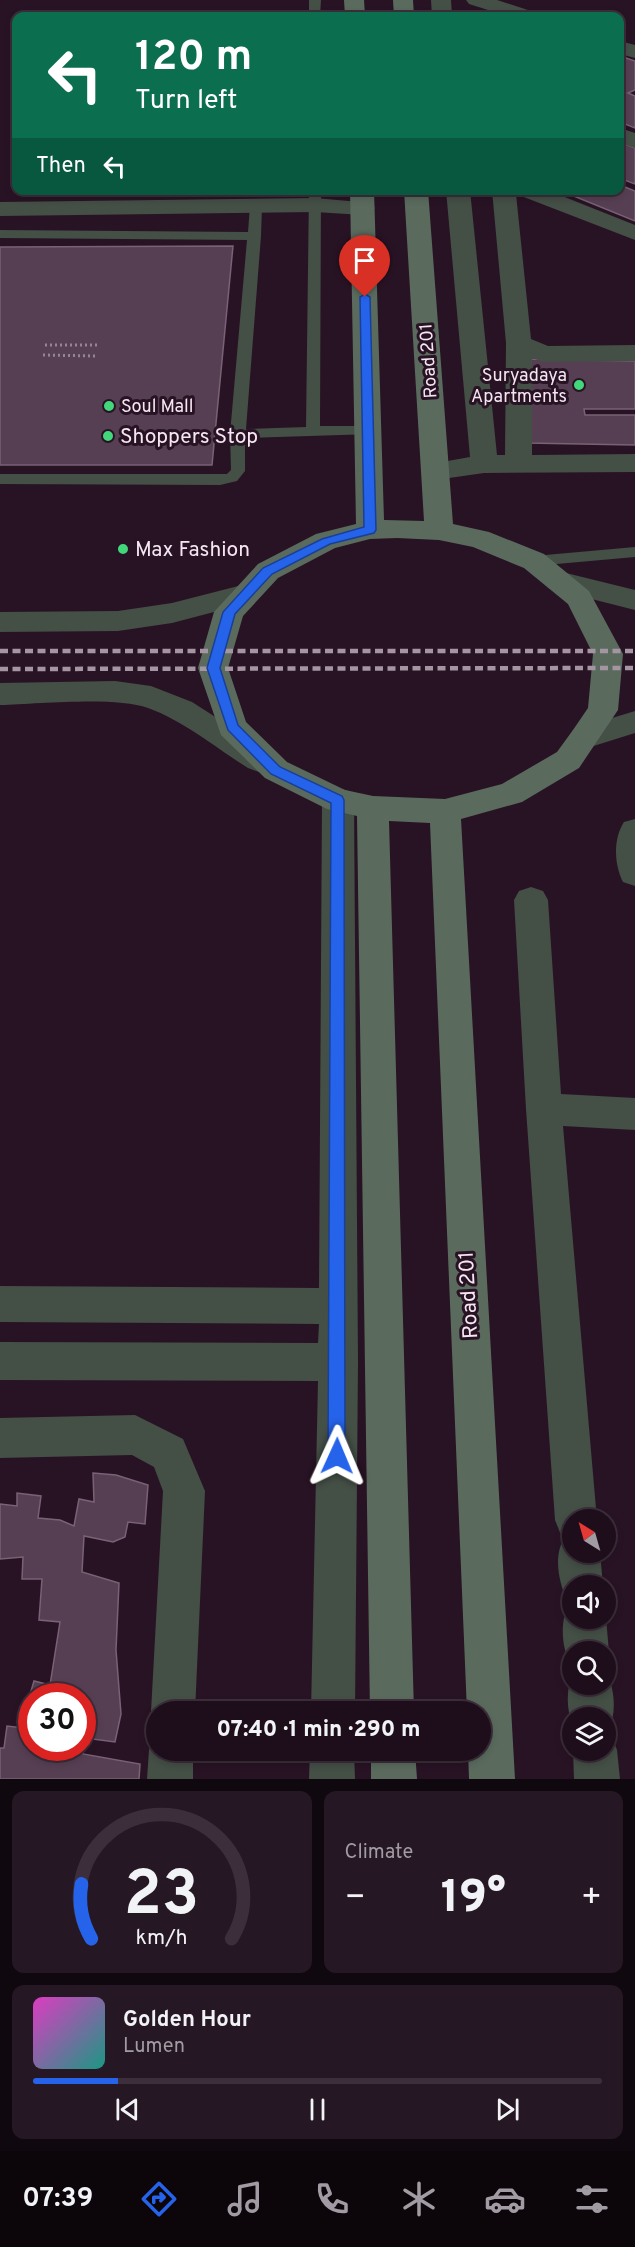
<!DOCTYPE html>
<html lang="en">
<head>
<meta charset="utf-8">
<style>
  :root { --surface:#1e0e1b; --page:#261724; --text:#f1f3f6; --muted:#a19ca3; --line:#3c2e3a; --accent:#2563eb }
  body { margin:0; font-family:Overpass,sans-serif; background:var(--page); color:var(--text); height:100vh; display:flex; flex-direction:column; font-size:22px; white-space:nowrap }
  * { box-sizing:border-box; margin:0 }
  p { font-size:20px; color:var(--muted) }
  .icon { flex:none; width:33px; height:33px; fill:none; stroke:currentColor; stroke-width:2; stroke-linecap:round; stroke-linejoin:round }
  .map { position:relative; height:1779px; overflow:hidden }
  .drawer { display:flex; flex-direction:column; gap:12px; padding:12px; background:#10080f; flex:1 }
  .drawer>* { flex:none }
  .banner { position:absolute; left:12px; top:12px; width:612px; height:183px; border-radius:12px; box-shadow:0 3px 9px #0003,0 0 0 2px var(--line); background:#0b6e4f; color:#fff; overflow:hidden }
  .needle { width:39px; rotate:323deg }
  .tools { position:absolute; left:562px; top:1509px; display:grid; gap:12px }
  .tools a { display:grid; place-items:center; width:54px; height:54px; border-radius:50%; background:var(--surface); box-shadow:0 3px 9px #0003,0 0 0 2px var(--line); font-size:30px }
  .speed { position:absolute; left:18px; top:1683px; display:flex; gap:12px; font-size:30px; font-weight:700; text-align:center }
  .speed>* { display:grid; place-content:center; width:78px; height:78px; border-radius:50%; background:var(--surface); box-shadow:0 3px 9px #0003,0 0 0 2px var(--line); line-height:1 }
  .speed .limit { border:9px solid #d22; background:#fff; color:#111 }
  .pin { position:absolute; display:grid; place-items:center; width:51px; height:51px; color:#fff; margin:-62px -26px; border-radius:50% 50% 50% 0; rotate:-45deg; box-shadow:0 0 6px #0007 }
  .pin .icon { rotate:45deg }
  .me { position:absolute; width:66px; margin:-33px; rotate:1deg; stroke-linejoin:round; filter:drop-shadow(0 0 4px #0008) }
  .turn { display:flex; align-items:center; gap:21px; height:126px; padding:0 24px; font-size:27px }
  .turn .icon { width:78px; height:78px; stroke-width:2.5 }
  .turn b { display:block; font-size:42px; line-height:51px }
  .then { display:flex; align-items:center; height:57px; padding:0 24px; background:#0003; gap:12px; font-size:22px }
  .big { font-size:45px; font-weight:800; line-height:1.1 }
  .drawer .widget { flex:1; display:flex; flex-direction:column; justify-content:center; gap:9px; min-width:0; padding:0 21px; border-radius:12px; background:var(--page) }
  .drawer .dial { align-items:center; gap:0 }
  .dial svg { height:156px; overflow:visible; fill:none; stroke:var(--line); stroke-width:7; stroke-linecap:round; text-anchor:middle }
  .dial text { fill:var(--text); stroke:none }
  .song { display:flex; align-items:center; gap:18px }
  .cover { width:72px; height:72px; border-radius:9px; background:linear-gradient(135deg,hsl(310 70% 55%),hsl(170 70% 35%)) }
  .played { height:6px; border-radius:3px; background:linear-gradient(90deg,var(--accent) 15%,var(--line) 15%) }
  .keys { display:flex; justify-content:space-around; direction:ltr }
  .heat { display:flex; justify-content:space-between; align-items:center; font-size:33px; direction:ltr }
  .drawer .tiles { flex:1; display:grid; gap:12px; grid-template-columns:1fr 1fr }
  .widget:last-child { grid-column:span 2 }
  .trip { position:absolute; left:146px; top:1701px; width:345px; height:60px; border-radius:30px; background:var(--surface); box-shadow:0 3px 9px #0003,0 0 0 2px var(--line); font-weight:800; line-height:60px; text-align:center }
  .tabs { display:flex; height:96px; justify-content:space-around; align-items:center; background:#0c060b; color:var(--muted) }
  .tabs .icon { width:42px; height:42px }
  .tabs .active { color:var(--accent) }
  .tabs b { font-size:27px; color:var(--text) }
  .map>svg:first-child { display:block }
  .building { fill:#573f53; stroke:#7a6175; stroke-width:1.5 }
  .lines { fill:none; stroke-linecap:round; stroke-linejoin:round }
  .path { stroke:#958492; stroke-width:3; stroke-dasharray:2 3; stroke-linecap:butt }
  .service { fill:#444f46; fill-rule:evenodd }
  .minor { fill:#444f46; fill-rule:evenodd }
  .tertiary { fill:#444f46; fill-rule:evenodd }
  .secondary { fill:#5a6b5e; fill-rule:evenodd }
  .rail { stroke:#a594a2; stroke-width:4.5; stroke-dasharray:8 4.5; stroke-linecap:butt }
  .route { fill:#2563eb; stroke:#184099; stroke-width:1.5 }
  .poi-dot { fill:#43d77b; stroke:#281324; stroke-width:2 }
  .labels { text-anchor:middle; stroke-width:6; stroke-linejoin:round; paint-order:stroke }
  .far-street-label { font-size:18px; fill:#f5e6f2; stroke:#281324 }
  .far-poi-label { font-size:18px; fill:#f5e6f2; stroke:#281324; text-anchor:end }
  .poi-label { font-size:21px; fill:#f5e6f2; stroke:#281324; text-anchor:start }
  .street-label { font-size:21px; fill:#f5e6f2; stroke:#281324 }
</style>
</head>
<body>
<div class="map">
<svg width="635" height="1779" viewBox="0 0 635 1779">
  <rect width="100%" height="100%" fill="#281324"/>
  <path class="building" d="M620,56L635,61V90L628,93L635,96V128L620,122Z
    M620,142L635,148V184L622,179L620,181Z
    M620,185L635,191V221L559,190H620Z
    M233,246L212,465H0V247Z
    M522,359L635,361V409H584L585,415H635V445L527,443Z
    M93,1473L116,1475L148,1485L145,1524L128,1522L125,1537L113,1542L84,1536L82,1572L119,1583L116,1650L121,1714L115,1742L85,1738L83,1754L140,1764L139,1779H0V1748H4L7,1726L32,1729V1748H82V1696H32V1707L26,1708L34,1681L50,1685L60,1622L39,1620L42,1579H22L23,1557L0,1559V1504L17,1506V1493L41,1496L38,1518L60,1520L74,1526L79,1499L94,1502Z"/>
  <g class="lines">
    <path class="path" d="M45,345H98
      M43,355L95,356"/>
    <path class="service" d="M309,0H321L320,16H309Z
      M309,190H321L320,426H368L375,431L373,434L245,438V471L237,481L220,485L0,484V474H227L231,470L230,434L247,240L0,238V230L248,232L250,206L251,203H261L262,206L261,236L246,429L306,427Z
      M635,547V557L534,566L529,565L526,561L529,557L534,556Z"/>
    <path class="minor" d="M431,0H451L452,16H432Z
      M466,0H497L534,12L537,16H507L469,4Z
      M620,41L635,45V58L620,54Z
      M620,128L635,133V148L620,143Z
      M446,190H470L497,455H505L506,343L492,190H547L635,225V240L516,194L531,339L548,346L635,345V361L544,362L532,358V455L635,454V472L484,473L435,480L425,477L421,471L425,465L470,457Z
      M315,198L371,203L375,208L371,213L363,215L315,212L0,216V202Z
      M558,571L635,590V610L548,588L544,581L548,574Z
      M635,711V733L584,749L573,746L569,738L573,730Z
      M338,788L349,791L354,800L358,1362L355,1712H311L318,1381L0,1380V1342L318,1343L319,1324L0,1322V1286L319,1288L322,800L327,791Z
      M635,819V886L623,882C614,864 613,839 624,822Z
      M531,887L543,891L548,900L561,1094L635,1098V1130L563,1126L597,1520H573V1552H600L603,1586H573V1618H606L609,1652L606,1659V1652H573V1668C561,1651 559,1620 570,1602L567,1601C559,1582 552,1554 566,1536L561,1535L555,1520L526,1109L514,900L519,891Z
      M135,1415L183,1439L205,1491L195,1712H156V1725L151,1712L163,1491L154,1467L132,1455L0,1458V1418Z
      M606,1670C615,1690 617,1712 608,1733L611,1734L617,1750L620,1779H574L573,1750V1749L606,1750V1718H573V1726C566,1710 566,1688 573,1672V1684H606Z
      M155,1734L156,1750H193V1779H147L149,1750Z
      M310,1750H354L355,1779H309Z"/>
    <path class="tertiary" d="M246,584L256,587L260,594L256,601L172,623L118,631L0,632V612L118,611L172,603Z
      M115,681L151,686L192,702L270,752L275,760L270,768L259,772L248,768C216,748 184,721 148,708C116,696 37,704 0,705V683Z"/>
    <path class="secondary" d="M344,0H364L365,16H345Z
      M393,0H413L414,16H394Z
      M350,190H374L384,520L424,521L404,190H428L453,524L489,532L544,554L589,591L623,654L618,710L579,768L522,802L461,819L515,1779H469L468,1750H480V1712H467L430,823L389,821L414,1712H370L357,816L327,809L265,778L221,735L198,668L214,612L258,564L316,534L356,524ZM397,538L439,540L473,547L524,568L568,604L593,654L588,708L573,730L557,752L502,784L445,799L373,796L345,790L287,762L246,722L228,668L243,616L278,578L335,548L370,539Z
      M371,1750H415L417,1779H371Z"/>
    <path class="rail" d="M0,651H635
      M0,669L635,668"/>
  </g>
  <path class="route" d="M365,294L370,297L376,530L374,533L330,544L272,574L235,614L220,668L238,725L280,767L342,796L344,800L345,1456L343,1461L337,1464L331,1461L328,1456L331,803L271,774L228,730L207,668L223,612L263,568L322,539L364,527L360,297Z"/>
  <g class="poi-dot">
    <circle cx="579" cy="385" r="6"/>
    <circle cx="109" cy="406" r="6"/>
    <circle cx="108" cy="436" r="6"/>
    <circle cx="123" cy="549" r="6"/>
  </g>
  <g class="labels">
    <g class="far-street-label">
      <text transform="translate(428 361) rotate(-94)" y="6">Road 201</text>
    </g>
    <g class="far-poi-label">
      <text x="567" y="381">Suryadaya<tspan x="567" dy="21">Apartments</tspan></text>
      <text x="121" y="412" text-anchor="start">Soul Mall</text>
    </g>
    <g class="poi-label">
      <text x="120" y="443">Shoppers Stop</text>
      <text x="135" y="556">Max Fashion</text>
    </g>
    <g class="street-label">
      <text transform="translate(468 1295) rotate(-93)" y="7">Road 201</text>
    </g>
  </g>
</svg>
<div class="tools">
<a><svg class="needle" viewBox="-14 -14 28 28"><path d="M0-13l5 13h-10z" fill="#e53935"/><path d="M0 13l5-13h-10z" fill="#a19ca3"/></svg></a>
<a><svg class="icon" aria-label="sound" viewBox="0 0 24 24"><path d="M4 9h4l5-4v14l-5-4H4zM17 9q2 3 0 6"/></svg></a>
<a><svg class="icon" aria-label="search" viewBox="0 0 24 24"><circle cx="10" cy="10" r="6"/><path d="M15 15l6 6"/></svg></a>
<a><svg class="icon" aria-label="layers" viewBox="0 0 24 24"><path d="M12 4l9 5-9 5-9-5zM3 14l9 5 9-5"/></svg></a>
</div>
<div class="speed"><div class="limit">30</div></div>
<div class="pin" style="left:365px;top:297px;background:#d93025"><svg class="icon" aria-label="arrive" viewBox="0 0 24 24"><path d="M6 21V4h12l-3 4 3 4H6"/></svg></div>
<svg class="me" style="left:337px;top:1456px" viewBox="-20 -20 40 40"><path d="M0-17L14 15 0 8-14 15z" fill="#2563eb" stroke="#fff" stroke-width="4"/></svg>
<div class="trip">07:40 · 1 min · 290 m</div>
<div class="banner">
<div class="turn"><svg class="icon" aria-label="left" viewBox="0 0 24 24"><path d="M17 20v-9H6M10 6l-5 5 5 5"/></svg><div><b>120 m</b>Turn left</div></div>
<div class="then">Then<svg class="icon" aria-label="left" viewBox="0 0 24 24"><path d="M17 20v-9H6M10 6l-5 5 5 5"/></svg></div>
</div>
</div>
<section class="drawer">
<div class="tiles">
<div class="widget dial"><svg viewBox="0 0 100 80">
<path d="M14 69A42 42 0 1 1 86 69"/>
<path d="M14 69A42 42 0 0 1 9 41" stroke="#2563eb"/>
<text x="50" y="56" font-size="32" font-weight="700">23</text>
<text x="50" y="72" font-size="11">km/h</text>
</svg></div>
<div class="widget"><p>Climate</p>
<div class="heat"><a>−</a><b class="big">19°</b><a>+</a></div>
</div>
<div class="widget">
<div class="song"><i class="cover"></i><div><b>Golden Hour</b><p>Lumen</p></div></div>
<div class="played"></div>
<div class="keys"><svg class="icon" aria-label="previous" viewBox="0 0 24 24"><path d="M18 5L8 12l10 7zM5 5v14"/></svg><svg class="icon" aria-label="pause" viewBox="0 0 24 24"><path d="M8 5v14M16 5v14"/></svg><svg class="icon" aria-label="next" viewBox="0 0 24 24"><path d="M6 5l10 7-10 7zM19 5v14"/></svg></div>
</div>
</div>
</section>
<nav class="tabs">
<b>07:39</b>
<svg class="icon active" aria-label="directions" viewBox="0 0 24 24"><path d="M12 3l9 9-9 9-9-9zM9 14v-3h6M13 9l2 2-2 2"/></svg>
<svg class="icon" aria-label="music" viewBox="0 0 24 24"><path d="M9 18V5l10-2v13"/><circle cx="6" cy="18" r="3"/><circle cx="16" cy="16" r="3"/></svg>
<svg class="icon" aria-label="phone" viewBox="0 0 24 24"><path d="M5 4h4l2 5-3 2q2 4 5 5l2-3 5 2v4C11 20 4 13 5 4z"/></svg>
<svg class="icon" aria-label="climate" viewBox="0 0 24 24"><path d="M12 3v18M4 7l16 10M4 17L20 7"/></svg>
<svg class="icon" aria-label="car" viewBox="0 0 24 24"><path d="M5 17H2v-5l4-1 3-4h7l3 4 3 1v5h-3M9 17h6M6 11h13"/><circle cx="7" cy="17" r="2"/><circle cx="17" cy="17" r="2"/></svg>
<svg class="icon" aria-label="filters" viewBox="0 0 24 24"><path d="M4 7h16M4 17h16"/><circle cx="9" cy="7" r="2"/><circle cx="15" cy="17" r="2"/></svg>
</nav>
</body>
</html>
